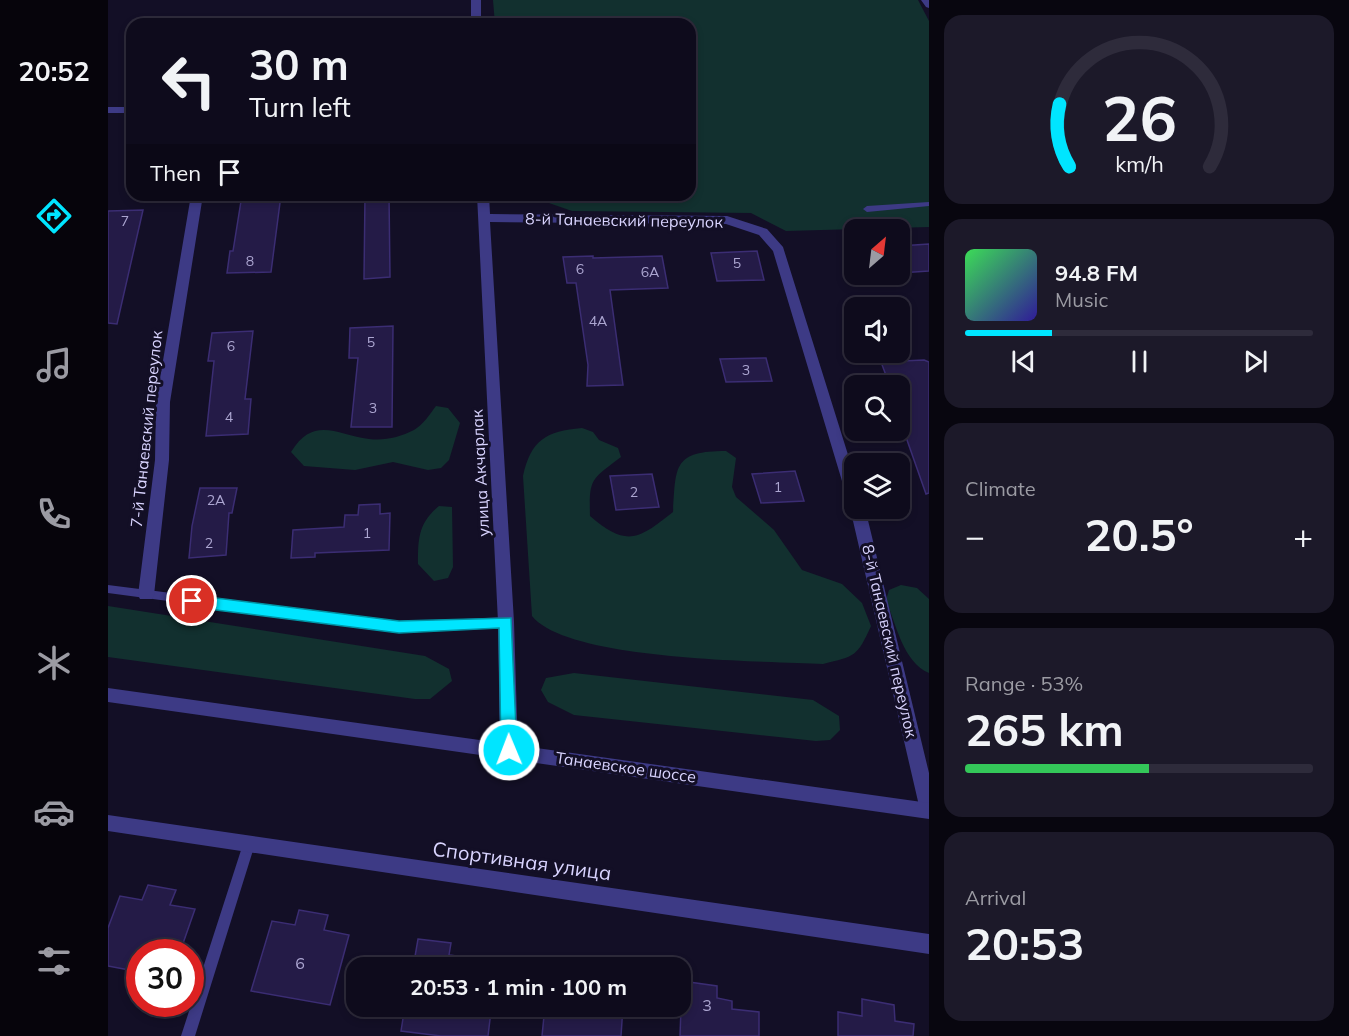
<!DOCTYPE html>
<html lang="en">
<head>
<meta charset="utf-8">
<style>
  :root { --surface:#0e0b1c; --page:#1c1929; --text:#f1f3f6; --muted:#9b9ba3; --line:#2e2b3b; --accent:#00e5ff }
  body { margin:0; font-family:Mulish,sans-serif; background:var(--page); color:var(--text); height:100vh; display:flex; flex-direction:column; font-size:22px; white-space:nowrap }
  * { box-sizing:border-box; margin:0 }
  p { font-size:20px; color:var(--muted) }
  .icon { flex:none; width:33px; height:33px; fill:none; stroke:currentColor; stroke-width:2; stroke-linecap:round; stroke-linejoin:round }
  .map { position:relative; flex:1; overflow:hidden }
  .panel { display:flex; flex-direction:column; gap:15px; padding:15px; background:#08060f; width:420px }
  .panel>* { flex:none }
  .hud { position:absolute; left:18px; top:18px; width:570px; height:183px; border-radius:18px; box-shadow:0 3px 9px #0003,0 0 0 2px var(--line); background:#0e0b1c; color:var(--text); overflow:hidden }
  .needle { width:39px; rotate:28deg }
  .fabs { position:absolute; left:736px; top:219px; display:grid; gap:12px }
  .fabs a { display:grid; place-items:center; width:66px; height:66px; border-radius:12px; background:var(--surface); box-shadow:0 3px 9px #0003,0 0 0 2px var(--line); font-size:30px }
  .speed { position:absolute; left:18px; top:939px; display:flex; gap:12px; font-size:30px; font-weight:700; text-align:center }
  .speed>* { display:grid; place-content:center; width:78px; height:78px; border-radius:50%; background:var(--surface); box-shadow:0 3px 9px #0003,0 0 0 2px var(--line); line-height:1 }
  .speed .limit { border:9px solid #d22; background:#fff; color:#111 }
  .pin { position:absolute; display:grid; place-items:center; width:51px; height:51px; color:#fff; margin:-26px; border:3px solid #fff; border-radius:50%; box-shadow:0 2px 6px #0007 }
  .me { position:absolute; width:66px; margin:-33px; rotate:359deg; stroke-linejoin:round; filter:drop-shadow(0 0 4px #0008) }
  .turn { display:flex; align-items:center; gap:21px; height:126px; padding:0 24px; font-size:27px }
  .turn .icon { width:78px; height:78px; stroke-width:2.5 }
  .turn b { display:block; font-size:42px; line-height:51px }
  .then { display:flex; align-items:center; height:57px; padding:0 24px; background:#0003; gap:12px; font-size:22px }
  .big { font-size:45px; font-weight:700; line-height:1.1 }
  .panel .tile { flex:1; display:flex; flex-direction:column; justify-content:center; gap:9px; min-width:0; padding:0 21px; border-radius:18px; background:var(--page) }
  .panel .dial { align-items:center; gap:0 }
  .dial svg { height:156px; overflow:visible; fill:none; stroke:var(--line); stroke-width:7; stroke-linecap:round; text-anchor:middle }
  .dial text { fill:var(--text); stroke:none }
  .song { display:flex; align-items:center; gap:18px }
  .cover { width:72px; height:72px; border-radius:9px; background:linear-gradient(135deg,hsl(130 70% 55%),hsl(250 70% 35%)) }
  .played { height:6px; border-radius:3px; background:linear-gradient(90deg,var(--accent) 25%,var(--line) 25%) }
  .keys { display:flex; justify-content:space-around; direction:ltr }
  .heat { display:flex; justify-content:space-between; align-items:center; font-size:33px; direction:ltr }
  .charge { height:9px; border-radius:4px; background:linear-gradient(90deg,#34c759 53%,var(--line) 0) }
  .trip { position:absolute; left:238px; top:957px; width:345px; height:60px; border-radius:18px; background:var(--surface); box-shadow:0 3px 9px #0003,0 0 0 2px var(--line); font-weight:700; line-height:60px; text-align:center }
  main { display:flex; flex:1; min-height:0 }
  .dock { display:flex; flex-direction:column; width:108px; justify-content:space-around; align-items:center; background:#06040b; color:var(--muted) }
  .dock .icon { width:42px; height:42px }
  .dock .selected { color:var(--accent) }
  .dock b { font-size:27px; color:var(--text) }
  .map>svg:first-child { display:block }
  .green { fill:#12302f }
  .building { fill:#241b47; stroke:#3b2d73; stroke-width:1.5 }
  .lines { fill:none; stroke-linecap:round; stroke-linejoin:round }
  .service { fill:#3d3a85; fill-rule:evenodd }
  .minor { fill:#3d3a85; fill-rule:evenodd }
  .tertiary { fill:#3d3a85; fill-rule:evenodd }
  .route { fill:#00e5ff; stroke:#0095a6; stroke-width:1.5 }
  .labels { text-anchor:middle; stroke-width:6; stroke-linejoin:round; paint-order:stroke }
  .number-label { font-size:14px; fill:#aca6d1 }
  .street-label { font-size:16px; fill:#d9d4ff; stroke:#130f26 }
  .near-number-label { font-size:16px; fill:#aca6d1 }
  .near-street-label { font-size:20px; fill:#d9d4ff; stroke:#130f26 }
</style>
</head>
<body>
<main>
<nav class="dock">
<b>20:52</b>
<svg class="icon selected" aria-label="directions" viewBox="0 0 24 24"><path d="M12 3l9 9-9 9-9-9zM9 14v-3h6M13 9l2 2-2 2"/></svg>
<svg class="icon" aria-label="music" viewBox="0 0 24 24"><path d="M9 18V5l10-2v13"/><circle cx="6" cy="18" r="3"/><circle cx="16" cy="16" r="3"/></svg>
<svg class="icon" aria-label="phone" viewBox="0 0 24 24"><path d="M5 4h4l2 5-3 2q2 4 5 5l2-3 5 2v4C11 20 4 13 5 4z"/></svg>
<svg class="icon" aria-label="climate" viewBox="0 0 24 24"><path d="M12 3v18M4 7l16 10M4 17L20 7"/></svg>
<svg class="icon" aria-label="car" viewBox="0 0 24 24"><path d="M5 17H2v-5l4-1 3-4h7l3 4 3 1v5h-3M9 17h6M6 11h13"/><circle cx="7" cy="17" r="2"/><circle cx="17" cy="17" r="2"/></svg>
<svg class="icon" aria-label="filters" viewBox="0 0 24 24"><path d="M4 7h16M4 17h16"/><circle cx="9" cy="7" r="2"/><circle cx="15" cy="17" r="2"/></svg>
</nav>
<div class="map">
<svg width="821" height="1036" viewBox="0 0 821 1036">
  <rect width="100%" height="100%" fill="#130f26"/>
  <path class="green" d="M385,0H810L821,21V227L678,231L643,213L464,211L418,195H582V24H387Z
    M328,406L340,408L352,423L341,460L333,468L320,470L285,462L247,470L196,466L183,452C206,415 229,435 261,439C277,441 292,437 306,430C315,425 322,414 328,406Z
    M474,428L485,432L491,440L510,448L513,457C483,480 481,478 482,516C519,548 531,539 565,512C568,466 565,451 618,451L628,458L624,487L628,497L666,530L694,570L734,584L754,603L763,626C749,657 747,656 715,664C655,661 460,661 424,616L415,476C423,440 438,431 474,428Z
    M331,506L344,507L345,567L340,578L326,581L310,564C310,540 310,523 331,506Z
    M793,585L809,588L821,599V673C795,662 788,624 778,600L781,590Z
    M0,606L317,656L341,669L344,681L322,699H307L0,657Z
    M466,673L705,700L731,716L732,730L722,740L708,741L466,715L440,702L433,690L438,678Z"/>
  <path class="building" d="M134,195H173L163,272L119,273L122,251H125Z
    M257,195H281L282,277L256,279Z
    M35,210L9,324L0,323V211Z
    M821,244V271L792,273V246Z
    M649,251L656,280L609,281L603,253Z
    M485,256V258L554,256L560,288L502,290L515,385L479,386L480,365L468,283H459L455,257Z
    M285,326L284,427H243L250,358H241L242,328Z
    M145,331L137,399H143L140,434L98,436L106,361H100L104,333Z
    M658,358L664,381L618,382L612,359Z
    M816,360L821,362V493L818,494L792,420V386H782L773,362Z
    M687,471L696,501L653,503L644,474Z
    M544,474L551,507L508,510L502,476Z
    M92,488H129L124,513H121L118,555L81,558L84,526Z
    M272,504V514L282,513L281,550L207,553V557L183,558L185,530L236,527L237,515H250L251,505Z
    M40,885L68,890L62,905L87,909L72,952H32V972L0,966V928L12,896L34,900Z
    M191,910L220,915L216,930L241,935L222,1005L143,991L164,921L187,925Z
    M310,939L343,943L341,955L356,957L355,965L372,968H305Z
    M574,981L609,986V998L624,1001V1009L651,1012V1036H572Z
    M754,999L786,1005L787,1021L806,1024L805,1036H730V1012L754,1016Z
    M297,1006H375V1009L383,1011L380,1036H333L293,1031Z
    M437,1006H515L513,1036H434Z"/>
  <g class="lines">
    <path class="service" d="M821,202V206L759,212L755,209L759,206Z
      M0,585L291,622L398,617L402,619L404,622L402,625L398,627L291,632L0,593Z
      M141,838L146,840L147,844L87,1036H73L135,844L136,840Z"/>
    <path class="minor" d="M363,0H373V24H363Z
      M813,0H821V8L818,7Z
      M0,107H24V113H0Z
      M83,195H95L62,402L61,460L46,595L44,599H32L30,595L47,460L48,402Z
      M369,195H381L382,214L619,216L659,229L675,247L747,477V508H757L821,773V818L815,816L812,810L742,508L743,505L740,501L665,251L651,235L618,224L382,222L406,622L410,750L407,755L401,758L395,755L392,750L390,622Z
      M0,815L821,934V954L0,831Z"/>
    <path class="tertiary" d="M0,688L821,803V819L0,702Z"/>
  </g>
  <path class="route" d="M84,595L291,621L403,618L409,750L406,755H395L393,750L391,628L291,633L84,607L76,601Z"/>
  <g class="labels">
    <g class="number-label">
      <text x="17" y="226">7</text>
      <text x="142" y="266">8</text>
      <text x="629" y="268">5</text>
      <text x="472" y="274">6</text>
      <text x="542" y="277">6А</text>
      <text x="490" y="326">4А</text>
      <text x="263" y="347">5</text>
      <text x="123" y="351">6</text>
      <text x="638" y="375">3</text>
      <text x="265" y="413">3</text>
      <text x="121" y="422">4</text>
      <text x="670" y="492">1</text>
      <text x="526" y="497">2</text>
      <text x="108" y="505">2А</text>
      <text x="259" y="538">1</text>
      <text x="101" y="548">2</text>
    </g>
    <g class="street-label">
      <text transform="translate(516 220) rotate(1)" y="6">8-й Танаевский переулок</text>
      <text transform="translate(38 429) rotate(-84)" y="6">7-й Танаевский переулок</text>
      <text transform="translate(372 473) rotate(-93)" y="6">улица Акчарлак</text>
      <text transform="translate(782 641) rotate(77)" y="6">8-й Танаевский переулок</text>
      <text transform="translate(518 767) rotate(8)" y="6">Танаевское шоссе</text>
    </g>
    <g class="near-number-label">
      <text x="192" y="969">6</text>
      <text x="599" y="1011">3</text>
    </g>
    <g class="near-street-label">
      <text transform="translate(414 861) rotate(8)" y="7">Спортивная улица</text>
    </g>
  </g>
</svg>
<div class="fabs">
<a><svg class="needle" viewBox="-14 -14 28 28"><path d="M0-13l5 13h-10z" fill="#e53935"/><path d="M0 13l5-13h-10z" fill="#9b9ba3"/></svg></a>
<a><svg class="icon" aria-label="sound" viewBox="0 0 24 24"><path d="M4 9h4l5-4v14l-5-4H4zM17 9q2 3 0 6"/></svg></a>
<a><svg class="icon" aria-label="search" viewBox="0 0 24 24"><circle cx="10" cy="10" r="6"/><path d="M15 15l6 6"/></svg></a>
<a><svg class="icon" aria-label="layers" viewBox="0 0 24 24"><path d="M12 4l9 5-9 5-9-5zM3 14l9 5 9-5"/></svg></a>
</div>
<div class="speed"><div class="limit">30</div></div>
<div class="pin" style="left:84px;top:601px;background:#d93025"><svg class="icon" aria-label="arrive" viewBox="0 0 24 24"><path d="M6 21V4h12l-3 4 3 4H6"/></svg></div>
<svg class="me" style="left:401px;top:750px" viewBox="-20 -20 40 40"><circle r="17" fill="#00e5ff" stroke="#fff" stroke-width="3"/><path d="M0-11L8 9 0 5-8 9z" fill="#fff"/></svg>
<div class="trip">20:53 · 1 min · 100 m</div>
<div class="hud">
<div class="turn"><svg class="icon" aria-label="left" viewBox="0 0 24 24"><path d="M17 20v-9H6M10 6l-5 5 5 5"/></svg><div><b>30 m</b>Turn left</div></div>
<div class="then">Then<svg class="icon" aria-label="arrive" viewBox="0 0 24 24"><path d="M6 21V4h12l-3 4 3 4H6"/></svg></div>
</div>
</div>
<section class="panel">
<div class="tile dial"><svg viewBox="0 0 100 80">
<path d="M14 69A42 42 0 1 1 86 69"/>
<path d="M14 69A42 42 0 0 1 9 37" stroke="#00e5ff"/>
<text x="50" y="56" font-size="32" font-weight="700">26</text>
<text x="50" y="72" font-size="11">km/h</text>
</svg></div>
<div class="tile">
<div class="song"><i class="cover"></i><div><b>94.8 FM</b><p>Music</p></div></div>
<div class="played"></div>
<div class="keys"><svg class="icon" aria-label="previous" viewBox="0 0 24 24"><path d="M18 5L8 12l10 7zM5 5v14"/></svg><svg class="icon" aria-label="pause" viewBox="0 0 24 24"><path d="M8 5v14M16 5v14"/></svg><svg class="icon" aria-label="next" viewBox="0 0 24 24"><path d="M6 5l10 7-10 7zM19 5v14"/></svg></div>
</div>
<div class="tile"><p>Climate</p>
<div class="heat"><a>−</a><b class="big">20.5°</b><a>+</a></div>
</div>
<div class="tile"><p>Range · 53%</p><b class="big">265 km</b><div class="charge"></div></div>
<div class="tile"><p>Arrival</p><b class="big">20:53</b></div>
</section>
</main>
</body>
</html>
